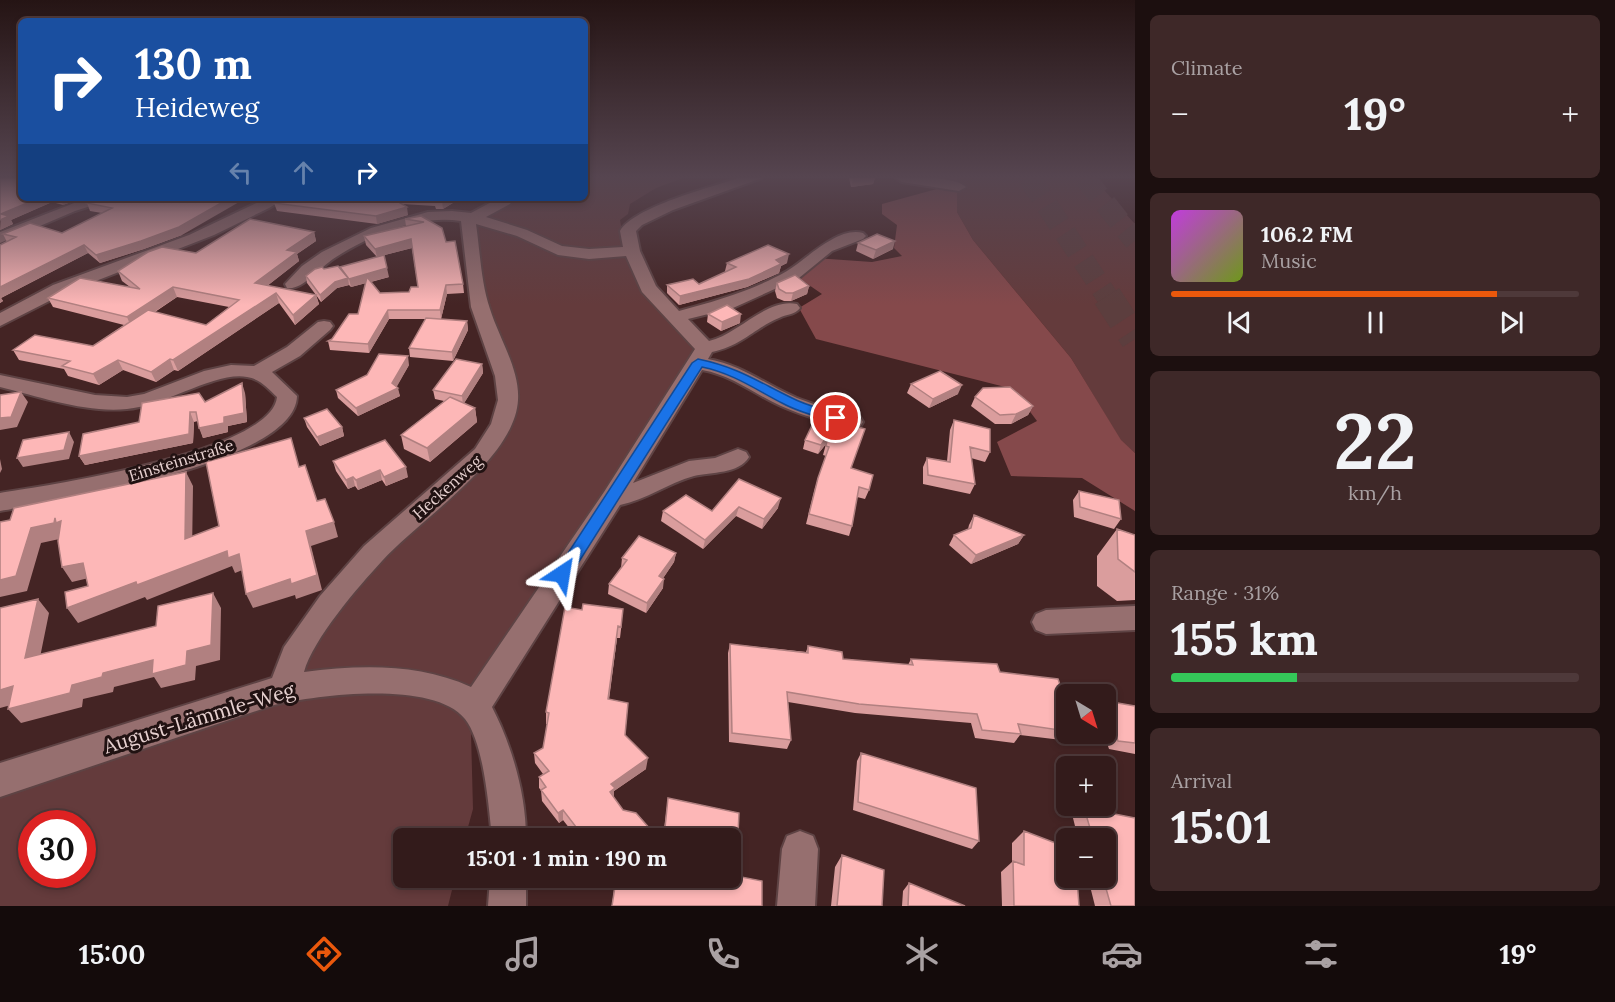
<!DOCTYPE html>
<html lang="en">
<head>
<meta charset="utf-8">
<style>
  :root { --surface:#331b1b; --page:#3e2828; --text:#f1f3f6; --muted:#a9a1a3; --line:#4e393a; --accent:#ea580c }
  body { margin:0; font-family:Lora,serif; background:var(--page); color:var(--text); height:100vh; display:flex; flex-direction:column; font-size:22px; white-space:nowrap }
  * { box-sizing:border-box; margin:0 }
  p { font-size:20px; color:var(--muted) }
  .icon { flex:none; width:33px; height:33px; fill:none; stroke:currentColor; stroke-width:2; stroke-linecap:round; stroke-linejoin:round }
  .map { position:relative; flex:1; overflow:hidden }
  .details { display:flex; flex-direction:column; gap:15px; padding:15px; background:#1c0f0f; width:480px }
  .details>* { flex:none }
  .hud { position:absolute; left:18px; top:18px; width:570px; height:183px; border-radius:9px; box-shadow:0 3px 9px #0003,0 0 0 2px var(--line); background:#1a4fa0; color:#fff; overflow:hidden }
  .needle { width:39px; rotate:142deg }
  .tools { position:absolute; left:1056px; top:684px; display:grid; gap:12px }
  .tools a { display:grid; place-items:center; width:60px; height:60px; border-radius:9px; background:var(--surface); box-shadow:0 3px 9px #0003,0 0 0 2px var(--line); font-size:30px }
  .speed { position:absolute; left:18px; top:810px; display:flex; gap:12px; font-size:30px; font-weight:700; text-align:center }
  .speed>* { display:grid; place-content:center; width:78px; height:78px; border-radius:50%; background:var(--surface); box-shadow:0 3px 9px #0003,0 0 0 2px var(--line); line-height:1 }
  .speed .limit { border:9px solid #d22; background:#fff; color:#111 }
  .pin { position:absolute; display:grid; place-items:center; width:51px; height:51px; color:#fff; margin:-26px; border:3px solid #fff; border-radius:50%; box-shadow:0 2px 6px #0007 }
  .me { position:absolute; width:66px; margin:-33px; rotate:33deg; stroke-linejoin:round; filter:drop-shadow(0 0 4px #0008) }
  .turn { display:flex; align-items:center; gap:21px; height:126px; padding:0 18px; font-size:27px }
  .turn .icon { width:78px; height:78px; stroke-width:2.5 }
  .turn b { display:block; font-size:42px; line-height:51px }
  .lanes { display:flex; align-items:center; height:57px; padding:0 18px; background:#0003; justify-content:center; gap:30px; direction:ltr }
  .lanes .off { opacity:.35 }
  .big { font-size:45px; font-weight:800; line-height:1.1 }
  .details .card { flex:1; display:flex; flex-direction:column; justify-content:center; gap:9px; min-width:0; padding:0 21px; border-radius:9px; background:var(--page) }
  .details .dial { align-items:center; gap:0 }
  .dial b { font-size:78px; line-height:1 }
  .song { display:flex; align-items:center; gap:18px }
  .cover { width:72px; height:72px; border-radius:9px; background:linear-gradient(135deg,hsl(290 70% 55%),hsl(80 70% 35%)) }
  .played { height:6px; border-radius:3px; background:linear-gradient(90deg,var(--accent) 80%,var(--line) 80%) }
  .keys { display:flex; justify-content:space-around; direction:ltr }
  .heat { display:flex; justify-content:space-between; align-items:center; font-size:33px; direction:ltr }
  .charge { height:9px; border-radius:4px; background:linear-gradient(90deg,#34c759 31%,var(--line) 0) }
  .trip { position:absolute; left:393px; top:828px; width:348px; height:60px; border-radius:9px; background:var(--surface); box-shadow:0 3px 9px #0003,0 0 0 2px var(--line); font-weight:800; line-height:60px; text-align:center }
  .dock { display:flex; height:96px; justify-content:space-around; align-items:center; background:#140b0b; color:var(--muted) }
  .dock .icon { width:42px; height:42px }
  .dock .active { color:var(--accent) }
  .dock b { font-size:27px; color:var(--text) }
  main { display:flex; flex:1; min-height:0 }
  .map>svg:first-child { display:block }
  .green { fill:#643b3c; fill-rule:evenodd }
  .forest { fill:#85494b }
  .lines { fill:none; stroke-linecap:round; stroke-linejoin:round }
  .highway-tunnel-far1 { stroke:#5c3e3e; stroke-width:22; stroke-dasharray:22 11; stroke-linecap:butt }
  .highway-tunnel { stroke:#5c3e3e; stroke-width:29; stroke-dasharray:29 14; stroke-linecap:butt }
  .minor-casing { stroke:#5e4344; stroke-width:4 }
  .minor { fill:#966f6f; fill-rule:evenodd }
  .wall { fill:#da9d9d; fill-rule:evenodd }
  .shaded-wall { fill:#b18080 }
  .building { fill:#fdb7b7; stroke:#b18080; stroke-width:1.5 }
  .route { fill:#1a73e8; stroke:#114b97; stroke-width:1.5 }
  .labels { text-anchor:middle; stroke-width:6; stroke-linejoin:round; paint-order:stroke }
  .street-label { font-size:16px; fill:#e7d1d0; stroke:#211212 }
  .near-street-label { font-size:20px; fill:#e7d1d0; stroke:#211212 }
</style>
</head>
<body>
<main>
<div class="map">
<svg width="1135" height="906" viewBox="0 0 1135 906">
  <rect width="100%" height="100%" fill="#442424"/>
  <path class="green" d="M585,178H683L656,188L630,204L628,214L620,220C627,271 672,312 705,348L475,707L471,733L473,809L465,838H404V878H455L448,906H0V780L284,689L330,604L483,454L508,400L468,221L506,198H585ZM32,824H82V874H32Z
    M957,178H1093L1135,224V453L1121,441L1071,358L973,240L957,212Z"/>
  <path class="forest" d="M947,178H957V212L973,240L1071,358L1121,440L1135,453V511L1082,478L1011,476L997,442L1037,421L1013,389L816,339L799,308L822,294L793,274L815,258L872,262L902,256L894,248L897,225L882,214V204L944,187Z"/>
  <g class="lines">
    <path class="highway-tunnel-far1" d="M1029,178L1108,298
      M1085,178L1135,241"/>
    <path class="highway-tunnel" d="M1107,296L1135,339"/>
    <defs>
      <path id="minor" d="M739,178H762L673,210L642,225L636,231L640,251L656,286L679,311C716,301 754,290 787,271C807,259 838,226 863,233L866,236L863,239L832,251L799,278L733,308L688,319L709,341C737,335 768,297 797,304L800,308C795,315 786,314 779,318C753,329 743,345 712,352L708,359C742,365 766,385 797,398C817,406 839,411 860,417L863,422L860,427L852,429C829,423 803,416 781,406C754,394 732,375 702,370L633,483L689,461L715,458L738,449L746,452L749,457C739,474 711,472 694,476C668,483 646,500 620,505L492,707C512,746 526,794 526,838H492C489,808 484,743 465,719C433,680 318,695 274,705L0,797V763L272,678L284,647L320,596L364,546L475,449L491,424L498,400L495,376L471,307L461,221C418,214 368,236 333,259C320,268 301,291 287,288L285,284L302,266L322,252L371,228L428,212L452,211L471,213L499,198H513L510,204L486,217L527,230L562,246L589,249L623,247L620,231C634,207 711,187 739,178ZM476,224L517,236L558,255L589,259L626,256L642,292L695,349L604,492L471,687C418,663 360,665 304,672C313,639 358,587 382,561C420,519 515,459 518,400C520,370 499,338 490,309C481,283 480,251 476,224Z
        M896,178C912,178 954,176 966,187L959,191L902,182Z
        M87,198H108L106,201L75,211L0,243V232Z
        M267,198H285L269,208L214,235L65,293L0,326V313L53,285L189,235Z
        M324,321L330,322L333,326L330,330L300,356L272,372L297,396C296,464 54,502 0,511V493C47,486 272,452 277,397C268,388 260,379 247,377C216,371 165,406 127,409C85,413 41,397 0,387V375L95,395L127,397L144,394L204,371L231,365L254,366L287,347L318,322Z
        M1135,606V630L1046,634L1036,630L1032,622L1036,614L1046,610Z
        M800,831L813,836L818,849L815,906H777L782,849L787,836Z
        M490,878H526V906H488Z"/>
    </defs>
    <use href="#minor" class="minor-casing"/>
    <use href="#minor" class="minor"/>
  </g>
  <path class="wall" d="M849,178H875L873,184L851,187Z
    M21,198H82L63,205L52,202L11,220L13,224L0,230Z
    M97,198L182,235L144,249L100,263L88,253L1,298L3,301L0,303V245L7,242L3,234L62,233L102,213L90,211L87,203Z
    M396,198H461L443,209H436L435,206L402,204L408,215L377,224L277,211L274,203L397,201Z
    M421,216L446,242L463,284L464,293L447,294L441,319H436L467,321L468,330L453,361L410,357L409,348L426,319H389L369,353L330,350L328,341L332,339L358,314L366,283L351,287L349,285L337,288L321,302L316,295L319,304L295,325L279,303L178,371L174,370L156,382L123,370L99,385L68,376L64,369L19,360L13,350L93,346L124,325L53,307L48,298L130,287L122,281L118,271L196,253L314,232L316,241L297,254L299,261L267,286L316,295L307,283L306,276L324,269H340V267L389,277L371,282L380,293L409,292L418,287L412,248L377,257L366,245L364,236L406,226L405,219ZM177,297L229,307L206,325L155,312Z
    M858,243L893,249L873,259L856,251Z
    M727,263H787L781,266L779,273L747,287L679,305L667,293V285L699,284L726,272L725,271Z
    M777,283L809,286L807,294L791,301H784L777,298L775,291Z
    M708,314L740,323L721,331L707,322Z
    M482,364L483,373L464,403L475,408L477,422L430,462L404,449L401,435L444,401L435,399L433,390Z
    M409,365L396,387L400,396L358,416L338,398L336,390Z
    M911,384L958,394L929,408L907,393Z
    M245,393L247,422L228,426V432L203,438L198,421L194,422L193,443L85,465L79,456L139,422L205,402Z
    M975,397L1033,406L1028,415L1011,424H995L971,406Z
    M817,415L851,468L869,490L865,499L857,497L852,526L849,536L806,524L815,488L826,456L823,455L826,444L818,454L803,449L805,440Z
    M304,418L342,427L344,436L320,446L307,427Z
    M954,420L990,452L985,462L971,458L975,484L970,494L923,484V467L927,458L947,461L950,430Z
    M333,461L408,477L386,486L382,480L358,490L355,486L348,489L336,471Z
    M739,479L778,508L762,529L736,516L703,549L661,521L663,511H712Z
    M1079,491L1121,519L1114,529L1074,517L1073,500Z
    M974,515L1024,535L1018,544L971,564L949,545L954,535L968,529L969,525Z
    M1117,529L1135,535V600L1117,601L1097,586V556Z
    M676,553L674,562L663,578V588L646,613L608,594L609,584L621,568L622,558Z
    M622,621L620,638H617L609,700L625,735L646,769L614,791V798L623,810L658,838H577L563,820L559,823L542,801L541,790L539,788V777L543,774L535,763L534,753L543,748L547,724H546V712Z
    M730,644L806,652L808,646L843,659L908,665L911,659L1000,672L1066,702V734H1077L1070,741L1020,735L1014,743L975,738L971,723L855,713L788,702L791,740L787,749L729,742L728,653Z
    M1106,701L1135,706V754L1109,749L1104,734H1106Z
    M861,753L979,841L972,849L853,810L857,761Z
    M668,798L739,813L736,876L762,881V906H612L614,889L604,878H730V838H663Z
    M1084,808L1135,818V906H1095L1088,878H1106V838H1078L1073,818Z
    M1024,831L1079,906H1002L1001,872L1012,862V843Z
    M842,855L882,906H831L835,867Z
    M909,883L965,906H902L903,891Z"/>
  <path class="shaded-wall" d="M853,178H875L873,184L851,187Z
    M39,198H50L52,202L11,220L13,224L0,230L1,214Z
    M60,198H82L63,205Z
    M230,198H246L182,235L144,249L100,263L96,255Z
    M447,198H461L443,209L442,201Z
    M407,207L408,215L377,224L376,216Z
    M314,232L316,241L297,254L299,261L258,293L255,283L287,250Z
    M411,239L412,248L377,257L375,249Z
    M895,241L893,249L873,259L876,250Z
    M84,245L88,253L1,298L3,301L0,303V287Z
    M789,254L787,263L781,266L779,273L747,287L679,305L680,296L776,260Z
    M387,268L389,277L351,287L349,279Z
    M348,278L349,285L337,288L321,302L320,295L335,282Z
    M446,285L447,294L441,319L440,310Z
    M809,286L807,294L791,301L793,293Z
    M173,287L177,297L131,327L127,317Z
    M276,293L279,303L178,371L173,360Z
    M316,295L319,304L295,325L293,315Z
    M388,310L389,319L369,353L368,344Z
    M741,314L740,323L721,331L722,322Z
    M467,321L468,330L453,361L452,352Z
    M408,356L409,365L395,390L398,388L400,396L358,416L356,408L392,383Z
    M170,359L174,370L156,382L151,372Z
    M118,360L123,370L99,385L93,374Z
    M482,364L483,373L463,405L462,396Z
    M242,383L245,393L247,422L228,426V432L203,438L199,428L224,417Z
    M962,385L958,394L929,408L933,399Z
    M21,392L28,402L17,427L0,430V418Z
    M1033,406L1028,415L1011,424L1016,414Z
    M475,408L477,422L430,462L427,448Z
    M190,412L194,422L193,443L85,465L79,456Z
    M342,427L344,436L320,446L317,437Z
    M69,432L74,442L69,459L23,467L17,458Z
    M828,435L826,444L818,454L821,445Z
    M0,459L2,469L0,473Z
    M406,467L408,477L386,486L384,477Z
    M380,470L382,480L358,490L356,480Z
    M186,472L193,486L192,554L185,539Z
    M353,477L355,486L348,489L346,480Z
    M781,498L778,508L762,529L764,519Z
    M739,507L736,516L703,549L705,540Z
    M55,518L61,521L64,538L41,543L27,591L0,597V580L31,528Z
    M334,522L338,537L311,546L322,590L296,599L295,595L253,608L246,594L290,579L306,531Z
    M1024,535L1018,544L971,564L976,555Z
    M227,551L239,554L245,569L235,573L232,566L147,600L145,597L78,623L67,608L136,582Z
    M676,553L674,562L658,586L659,576Z
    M83,563L93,577L72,582L62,567Z
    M664,579L663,588L646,613L647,603Z
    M213,593L221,608L220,660L196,666L195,680L161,688L154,677L114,687L113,692L83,699L82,707L21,723L8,709L103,673L187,651Z
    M38,599L49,613L37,672L25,658Z
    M618,626L617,638L607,711L608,699Z
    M13,686L26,701L0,708V690Z
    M648,758L646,769L614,791V799L609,803L611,784Z
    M563,810V820L559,823L558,813Z"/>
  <path class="building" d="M0,178H21V198H39L1,214L9,216L0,220Z
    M97,198H230L179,227L141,241L96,255L84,245L0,287V245L16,237L3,234L30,223L62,233L112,208L87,203Z
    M283,198H392L407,207L376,216L274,203Z
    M435,198H447L442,201H435Z
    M421,216L442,228L446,242L455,241L463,284L446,285L440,310H388L368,344L328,341L332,339L349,314H358L367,277L380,293L409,292L411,287H418L411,239L375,249L364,236L424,222L405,219Z
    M250,219L314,232L287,250L297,252L255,283L316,295L293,315L276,293L173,360L170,359L151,372L118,360L93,374L62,366L70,361L13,350L35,335L93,346L148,310L206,325L239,300L173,287L127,317L48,298L80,278L140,289L118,271L148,252L162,247L196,253Z
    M877,234L895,241L876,250L858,243Z
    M768,245L789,254L776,260L781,264L749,279L680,296L667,285L693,279L699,284L736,267L727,263Z
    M384,255L387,268L349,279L340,267Z
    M338,266L348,278L335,282L320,295L306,276L315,269L322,267L324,269Z
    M795,275L809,286L793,293H786L779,289L777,283Z
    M727,305L741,314L722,322L708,314Z
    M426,318L467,321L452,352L409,348Z
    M379,354L408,356L392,383L398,388L356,408L336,390L367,375Z
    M456,359L482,364L462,396L433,390Z
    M940,371L962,385L933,399L911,384Z
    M242,383L244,413L224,417V423L199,428L196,412H190L189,434L79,456L83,434L139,422L142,403L199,393L205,402Z
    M1010,387L1033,406L1016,414L1000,415L975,397L983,388Z
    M21,392L11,417L0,418V395Z
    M450,397L475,408L427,448L401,435Z
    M327,409L342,427L317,437L304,418Z
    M817,415L865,429L851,468L873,475L869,490L859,487L852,526L809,514L818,478L829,447L826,446L828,435L821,445L805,440Z
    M954,420L990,429V452L970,447L975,484L928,475L927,458L950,462Z
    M69,432L64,450L17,458L23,440Z
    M291,438L299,467L305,465L317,501L325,499L334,522L306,531L317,575L291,584L290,579L246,594L239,554L228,558L227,551L137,585L136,582L67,608L65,592L88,586L83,563L62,567L58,541L61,521L56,523L55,518L54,523L31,528L16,576L0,580V522L10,520L14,508L186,472L185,539L219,526L206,462Z
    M385,440L406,467L384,477L380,470L356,480L353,477L346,480L333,461Z
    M739,479L781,498L764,519L739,507L705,540L663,511L686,495L712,511Z
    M1079,491L1119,500L1121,519L1080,507Z
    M974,515L1024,535L976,555L954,535L971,528Z
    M1117,529L1135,535V572L1118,559Z
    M639,536L676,553L659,576L664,579L647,603L609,584L627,560L622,558Z
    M213,593L211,645L187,651L186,665L152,674L153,660L103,673L102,677L72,685L70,693L8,709L13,686L0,690V608L38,599L25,658L156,626L158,606Z
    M583,604L623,609L621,627L618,626L608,699L628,703L625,735L648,758L611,784L615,788L610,792L623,810L636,813L658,838H580L583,836L563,810L558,813L541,790L546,787L539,777L549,771L534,753L543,748L549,713L546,712L565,607L582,610Z
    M730,644L808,653V646L842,652L843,659L913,665L911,659L997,664L1000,672L1058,679L1066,702V731L1018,724L1021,734L982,730L977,714L859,704L787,692L791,740L732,733Z
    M1106,701L1135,706V743L1118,741L1106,704Z
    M861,753L976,788L979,841L858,802Z
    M668,798L739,813L736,876L762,881V906H612L616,880L613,878H730V838H664Z
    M1084,808L1135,818V906H1111L1103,878H1106V838H1093Z
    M1024,831L1066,847V878H1077L1079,906H1014L1013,861L1024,865Z
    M842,855L884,870L882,906H837Z
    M909,883L965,906H908Z"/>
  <linearGradient id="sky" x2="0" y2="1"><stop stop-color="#251414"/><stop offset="0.58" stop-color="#564550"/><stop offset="1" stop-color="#564550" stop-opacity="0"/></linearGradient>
  <rect width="1135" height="305" fill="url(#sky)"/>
  <path class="route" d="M698,359C737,367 757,381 792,398C807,406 824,409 840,415L842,418L836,422C818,417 798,412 782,403C755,389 732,373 702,367L568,579L562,580L557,579L554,574L557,570L692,363Z"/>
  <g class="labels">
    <g class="street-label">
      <text transform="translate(181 460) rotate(-17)" y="6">Einsteinstraße</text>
      <text transform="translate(447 487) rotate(-42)" y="6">Heckenweg</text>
    </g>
    <g class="near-street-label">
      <text transform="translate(199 718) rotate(-17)" y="7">August-Lämmle-Weg</text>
    </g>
  </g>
</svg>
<div class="tools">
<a><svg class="needle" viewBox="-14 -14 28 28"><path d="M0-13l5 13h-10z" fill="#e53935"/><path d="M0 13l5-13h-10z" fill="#a9a1a3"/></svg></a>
<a>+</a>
<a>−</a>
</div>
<div class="speed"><div class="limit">30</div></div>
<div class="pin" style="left:836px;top:418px;background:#d93025"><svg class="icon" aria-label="arrive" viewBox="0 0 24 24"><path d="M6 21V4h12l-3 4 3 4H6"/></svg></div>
<svg class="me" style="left:562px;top:574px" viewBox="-20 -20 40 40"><path d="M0-17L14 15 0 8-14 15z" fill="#1a73e8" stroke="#fff" stroke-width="4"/></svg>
<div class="trip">15:01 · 1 min · 190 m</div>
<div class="hud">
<div class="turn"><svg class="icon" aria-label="right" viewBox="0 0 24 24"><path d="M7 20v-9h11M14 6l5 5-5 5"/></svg><div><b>130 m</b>Heideweg</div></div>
<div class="lanes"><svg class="icon off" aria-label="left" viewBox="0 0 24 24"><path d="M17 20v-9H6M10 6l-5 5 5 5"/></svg><svg class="icon off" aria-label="ahead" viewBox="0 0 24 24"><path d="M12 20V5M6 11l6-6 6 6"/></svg><svg class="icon" aria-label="right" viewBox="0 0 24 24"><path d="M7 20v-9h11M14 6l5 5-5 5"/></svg></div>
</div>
</div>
<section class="details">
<div class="card"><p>Climate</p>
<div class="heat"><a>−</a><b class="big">19°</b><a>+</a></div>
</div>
<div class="card">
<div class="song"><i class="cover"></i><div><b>106.2 FM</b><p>Music</p></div></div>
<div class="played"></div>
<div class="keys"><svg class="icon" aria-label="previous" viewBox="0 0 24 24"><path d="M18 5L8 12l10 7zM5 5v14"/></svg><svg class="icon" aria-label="pause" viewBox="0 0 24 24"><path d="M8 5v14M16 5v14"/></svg><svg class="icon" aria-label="next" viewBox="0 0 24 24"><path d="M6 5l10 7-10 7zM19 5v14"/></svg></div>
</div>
<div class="card dial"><b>22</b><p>km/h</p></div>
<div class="card"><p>Range · 31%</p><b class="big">155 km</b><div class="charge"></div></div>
<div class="card"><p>Arrival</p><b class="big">15:01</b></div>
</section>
</main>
<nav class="dock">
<b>15:00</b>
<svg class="icon active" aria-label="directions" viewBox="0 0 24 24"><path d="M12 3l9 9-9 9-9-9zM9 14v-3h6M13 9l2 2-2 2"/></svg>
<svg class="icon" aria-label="music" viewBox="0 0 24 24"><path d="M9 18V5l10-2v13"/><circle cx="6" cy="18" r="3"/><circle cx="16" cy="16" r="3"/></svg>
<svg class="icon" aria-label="phone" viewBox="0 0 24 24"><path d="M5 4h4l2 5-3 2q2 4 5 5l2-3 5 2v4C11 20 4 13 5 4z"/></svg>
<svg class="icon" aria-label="climate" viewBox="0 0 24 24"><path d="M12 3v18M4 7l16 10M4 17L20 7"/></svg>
<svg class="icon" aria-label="car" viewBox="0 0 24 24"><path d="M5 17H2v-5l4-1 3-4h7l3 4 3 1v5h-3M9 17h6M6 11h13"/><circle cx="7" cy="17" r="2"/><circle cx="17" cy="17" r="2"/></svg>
<svg class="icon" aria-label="filters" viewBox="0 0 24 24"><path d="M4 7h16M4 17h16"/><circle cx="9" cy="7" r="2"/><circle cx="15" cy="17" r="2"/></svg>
<b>19°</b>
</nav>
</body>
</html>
